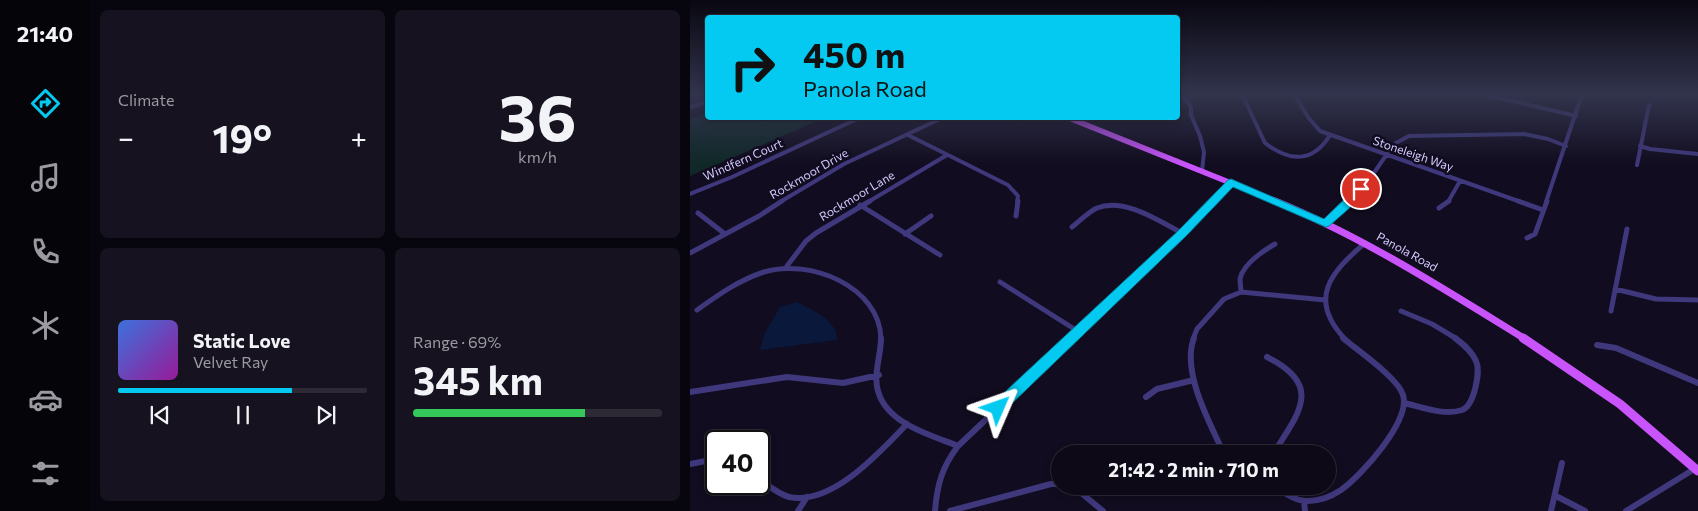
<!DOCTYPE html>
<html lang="en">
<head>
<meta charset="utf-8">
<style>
  :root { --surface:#0d0917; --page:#161220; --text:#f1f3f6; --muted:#9a9aa1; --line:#2d2a36; --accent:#04caf1 }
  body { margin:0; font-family:Commissioner,sans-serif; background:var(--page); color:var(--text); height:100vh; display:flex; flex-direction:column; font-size:19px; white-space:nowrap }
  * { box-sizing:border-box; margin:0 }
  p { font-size:16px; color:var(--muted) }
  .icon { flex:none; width:28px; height:28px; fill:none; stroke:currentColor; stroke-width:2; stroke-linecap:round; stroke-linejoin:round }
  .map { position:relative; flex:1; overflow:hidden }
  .panel { display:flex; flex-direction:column; gap:10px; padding:10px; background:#07050d; width:600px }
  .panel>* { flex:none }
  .top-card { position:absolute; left:15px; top:15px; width:475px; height:105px; border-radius:5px; box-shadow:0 2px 8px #0003,0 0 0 1px var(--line); background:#04caf1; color:#111; overflow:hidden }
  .speed { position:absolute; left:15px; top:430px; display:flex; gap:10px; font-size:25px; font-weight:700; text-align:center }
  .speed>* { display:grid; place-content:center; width:65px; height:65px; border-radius:50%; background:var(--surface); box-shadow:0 2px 8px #0003,0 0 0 1px var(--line); line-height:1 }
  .speed .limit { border:2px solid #111; border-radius:8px; background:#fff; color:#111 }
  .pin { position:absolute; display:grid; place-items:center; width:42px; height:42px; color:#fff; margin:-21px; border:2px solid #fff; border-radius:50%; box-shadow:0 1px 5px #0007 }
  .me { position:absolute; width:55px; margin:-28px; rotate:47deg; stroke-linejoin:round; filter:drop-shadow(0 0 4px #0008) }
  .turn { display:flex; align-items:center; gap:18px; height:105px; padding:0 15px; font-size:22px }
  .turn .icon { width:65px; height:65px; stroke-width:2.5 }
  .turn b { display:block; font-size:35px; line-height:42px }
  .big { font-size:38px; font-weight:700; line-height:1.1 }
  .panel .widget { flex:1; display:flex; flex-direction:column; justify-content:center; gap:8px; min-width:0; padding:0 18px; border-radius:8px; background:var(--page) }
  .panel .dial { align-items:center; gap:0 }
  .dial b { font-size:65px; line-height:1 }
  .song { display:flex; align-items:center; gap:15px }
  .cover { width:60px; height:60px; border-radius:8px; background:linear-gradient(135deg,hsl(220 70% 55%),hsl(300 70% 35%)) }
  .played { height:5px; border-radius:2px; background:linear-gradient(90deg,var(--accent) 70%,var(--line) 70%) }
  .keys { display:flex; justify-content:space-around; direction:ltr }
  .heat { display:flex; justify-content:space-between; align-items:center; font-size:28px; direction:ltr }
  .charge { height:8px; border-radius:4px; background:linear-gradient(90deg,#34c759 69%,var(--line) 0) }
  .panel .tiles { flex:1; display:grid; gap:10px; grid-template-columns:repeat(2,1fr) }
  .trip { position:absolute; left:361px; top:445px; width:285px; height:50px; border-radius:25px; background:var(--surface); box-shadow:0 2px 8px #0003,0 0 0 1px var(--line); font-weight:700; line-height:50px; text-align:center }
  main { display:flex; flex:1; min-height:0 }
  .menu { display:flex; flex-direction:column; width:90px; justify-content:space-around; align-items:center; background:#050409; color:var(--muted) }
  .menu .icon { width:35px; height:35px }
  .menu .selected { color:var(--accent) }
  .menu b { font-size:22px; color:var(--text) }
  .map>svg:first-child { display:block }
  .green { fill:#102828 }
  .water { fill:#09183b }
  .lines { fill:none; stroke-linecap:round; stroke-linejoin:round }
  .stream { stroke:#09183b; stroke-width:1 }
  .minor-far2 { stroke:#3f387d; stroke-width:4 }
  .minor-far1 { stroke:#3f387d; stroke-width:5 }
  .minor { stroke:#3f387d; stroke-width:6 }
  .major-far2 { stroke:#c954fc; stroke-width:5.5 }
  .major-far1 { stroke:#c954fc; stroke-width:7 }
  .major { stroke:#c954fc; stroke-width:9 }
  .route { fill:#04caf1; stroke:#03839d }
  .labels { text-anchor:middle; stroke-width:5; stroke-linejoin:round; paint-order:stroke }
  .street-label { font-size:12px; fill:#d4cbfe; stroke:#110c1f }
</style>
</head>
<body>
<main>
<nav class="menu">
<b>21:40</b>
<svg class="icon selected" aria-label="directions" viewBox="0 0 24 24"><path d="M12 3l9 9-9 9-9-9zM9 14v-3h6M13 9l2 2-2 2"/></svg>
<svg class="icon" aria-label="music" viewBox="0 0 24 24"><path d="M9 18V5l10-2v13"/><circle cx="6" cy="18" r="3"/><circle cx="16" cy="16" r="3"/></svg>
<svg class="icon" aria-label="phone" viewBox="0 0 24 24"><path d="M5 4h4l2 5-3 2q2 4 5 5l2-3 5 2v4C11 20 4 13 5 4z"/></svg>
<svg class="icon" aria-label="climate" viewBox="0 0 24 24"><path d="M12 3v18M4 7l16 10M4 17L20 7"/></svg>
<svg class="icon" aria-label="car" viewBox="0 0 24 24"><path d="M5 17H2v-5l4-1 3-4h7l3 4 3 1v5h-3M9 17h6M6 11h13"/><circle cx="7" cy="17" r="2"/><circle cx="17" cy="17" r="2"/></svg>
<svg class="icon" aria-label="filters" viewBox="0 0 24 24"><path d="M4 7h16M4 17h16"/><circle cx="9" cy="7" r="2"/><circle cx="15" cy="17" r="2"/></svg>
</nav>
<section class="panel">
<div class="tiles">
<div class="widget"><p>Climate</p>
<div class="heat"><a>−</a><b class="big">19°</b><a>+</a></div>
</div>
<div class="widget dial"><b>36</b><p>km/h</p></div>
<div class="widget">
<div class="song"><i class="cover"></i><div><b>Static Love</b><p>Velvet Ray</p></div></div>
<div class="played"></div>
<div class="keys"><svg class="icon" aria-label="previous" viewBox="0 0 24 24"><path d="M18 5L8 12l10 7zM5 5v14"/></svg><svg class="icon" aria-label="pause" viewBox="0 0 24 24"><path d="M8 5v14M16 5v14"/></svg><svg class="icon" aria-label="next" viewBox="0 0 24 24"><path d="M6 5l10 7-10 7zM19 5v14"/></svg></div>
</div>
<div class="widget"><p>Range · 69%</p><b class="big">345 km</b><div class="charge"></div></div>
</div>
</section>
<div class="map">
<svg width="1008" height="511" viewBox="0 0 1008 511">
  <rect width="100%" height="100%" fill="#110c1f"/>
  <path class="green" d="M17,113L18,118H134L0,176V119Z"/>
  <path class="water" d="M107,302C122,310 148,320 147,340L70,350L75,333L90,307Z"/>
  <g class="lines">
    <path class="stream" d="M0,106L7,99"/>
    <path class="minor-far2" d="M491,94L501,107V115L510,136L514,152L512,171
      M552,94L575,143C600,162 623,163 640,135
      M604,94L618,117L630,131L831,202
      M604,94H623
      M793,94L886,116
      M0,107L18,102
      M218,135L318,185L328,196L327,202
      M950,146L960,149L1008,154
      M947,165L959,105
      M0,194L42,177L169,118
      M90,202L154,164L252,118
      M178,202L257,155
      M522,202L541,182
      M660,202L681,177L704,144L719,136L834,134L858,139L876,146
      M758,202L770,181
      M856,202L892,94"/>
    <path class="minor-far1" d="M828,201L853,210
      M170,205L250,255
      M749,208L759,201
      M8,213L35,234
      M326,216L328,201
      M635,223L661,201
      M382,227C390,221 398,212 407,208C434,197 469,221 492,233
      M215,234L241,216
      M837,238L845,234L857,201
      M0,253L69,216L92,201
      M97,266L116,241L126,233L180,201
      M310,282L389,332
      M925,289L966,299L1008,300
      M551,292C551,288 550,283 550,279C553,264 573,251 585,244
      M7,310C28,295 49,280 74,272C119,258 190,286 191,339
      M711,311L742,324L767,339
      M921,311L937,229
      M381,339L492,233L523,201
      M503,339L507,329L534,299L551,292L635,300
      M655,339C617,299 641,272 675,243"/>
    <path class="minor" d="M191,338C191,355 183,375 188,391C197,424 241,435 268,446
      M504,338C491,372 520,423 534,454
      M907,345L926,348L1008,383
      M577,357C634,385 609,413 583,454
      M0,392L97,377L153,383L189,375
      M456,397L467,389L504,380
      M714,403C732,407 754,416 772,410C784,406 791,371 786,361C782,351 773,344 765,338
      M0,464L26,459
      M69,479C78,485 88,494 99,497C142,506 190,452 217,424
      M376,486L390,492L413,511
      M584,486C594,492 606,502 618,501C629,501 642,496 651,490C671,476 721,421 713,395C708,378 668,351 653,338
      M866,496L895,511
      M614,501L615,511
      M108,511L117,497
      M245,511C247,485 252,467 268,446L382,338
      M260,511L361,484H370
      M861,511L872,463
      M936,511L1006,468"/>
    <path class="major-far2" d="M379,118L588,202"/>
    <path class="major-far1" d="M585,201C673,237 754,289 835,339"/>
    <path class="major" d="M833,338L930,404L1008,471"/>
  </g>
  <linearGradient id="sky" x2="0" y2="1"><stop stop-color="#090711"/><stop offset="0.57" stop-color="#32344d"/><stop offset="1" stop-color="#32344d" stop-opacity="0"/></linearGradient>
  <rect width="1008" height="165" fill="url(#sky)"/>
  <path class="route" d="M541,179L634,219L667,187L671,186L676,189L664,204L639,226L636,227L543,187L496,236L313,412L308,414L303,412L301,408L303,403L488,231L538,180Z"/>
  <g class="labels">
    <g class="street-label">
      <text transform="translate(723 154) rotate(19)" y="4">Stoneleigh Way</text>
      <text transform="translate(53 160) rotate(-24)" y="4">Windfern Court</text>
      <text transform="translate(119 174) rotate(-30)" y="4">Rockmoor Drive</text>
      <text transform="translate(167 196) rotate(-31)" y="4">Rockmoor Lane</text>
      <text transform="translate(717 252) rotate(29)" y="4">Panola Road</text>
    </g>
  </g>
</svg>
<div class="speed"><div class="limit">40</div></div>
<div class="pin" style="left:671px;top:189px;background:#d93025"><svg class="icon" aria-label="arrive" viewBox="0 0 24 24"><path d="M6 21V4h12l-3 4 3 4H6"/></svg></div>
<svg class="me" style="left:308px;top:408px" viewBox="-20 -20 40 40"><path d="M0-17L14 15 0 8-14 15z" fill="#04caf1" stroke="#fff" stroke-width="4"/></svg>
<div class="trip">21:42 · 2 min · 710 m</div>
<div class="top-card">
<div class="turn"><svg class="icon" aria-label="right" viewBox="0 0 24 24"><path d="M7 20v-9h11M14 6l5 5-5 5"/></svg><div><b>450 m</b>Panola Road</div></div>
</div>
</div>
</main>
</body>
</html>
